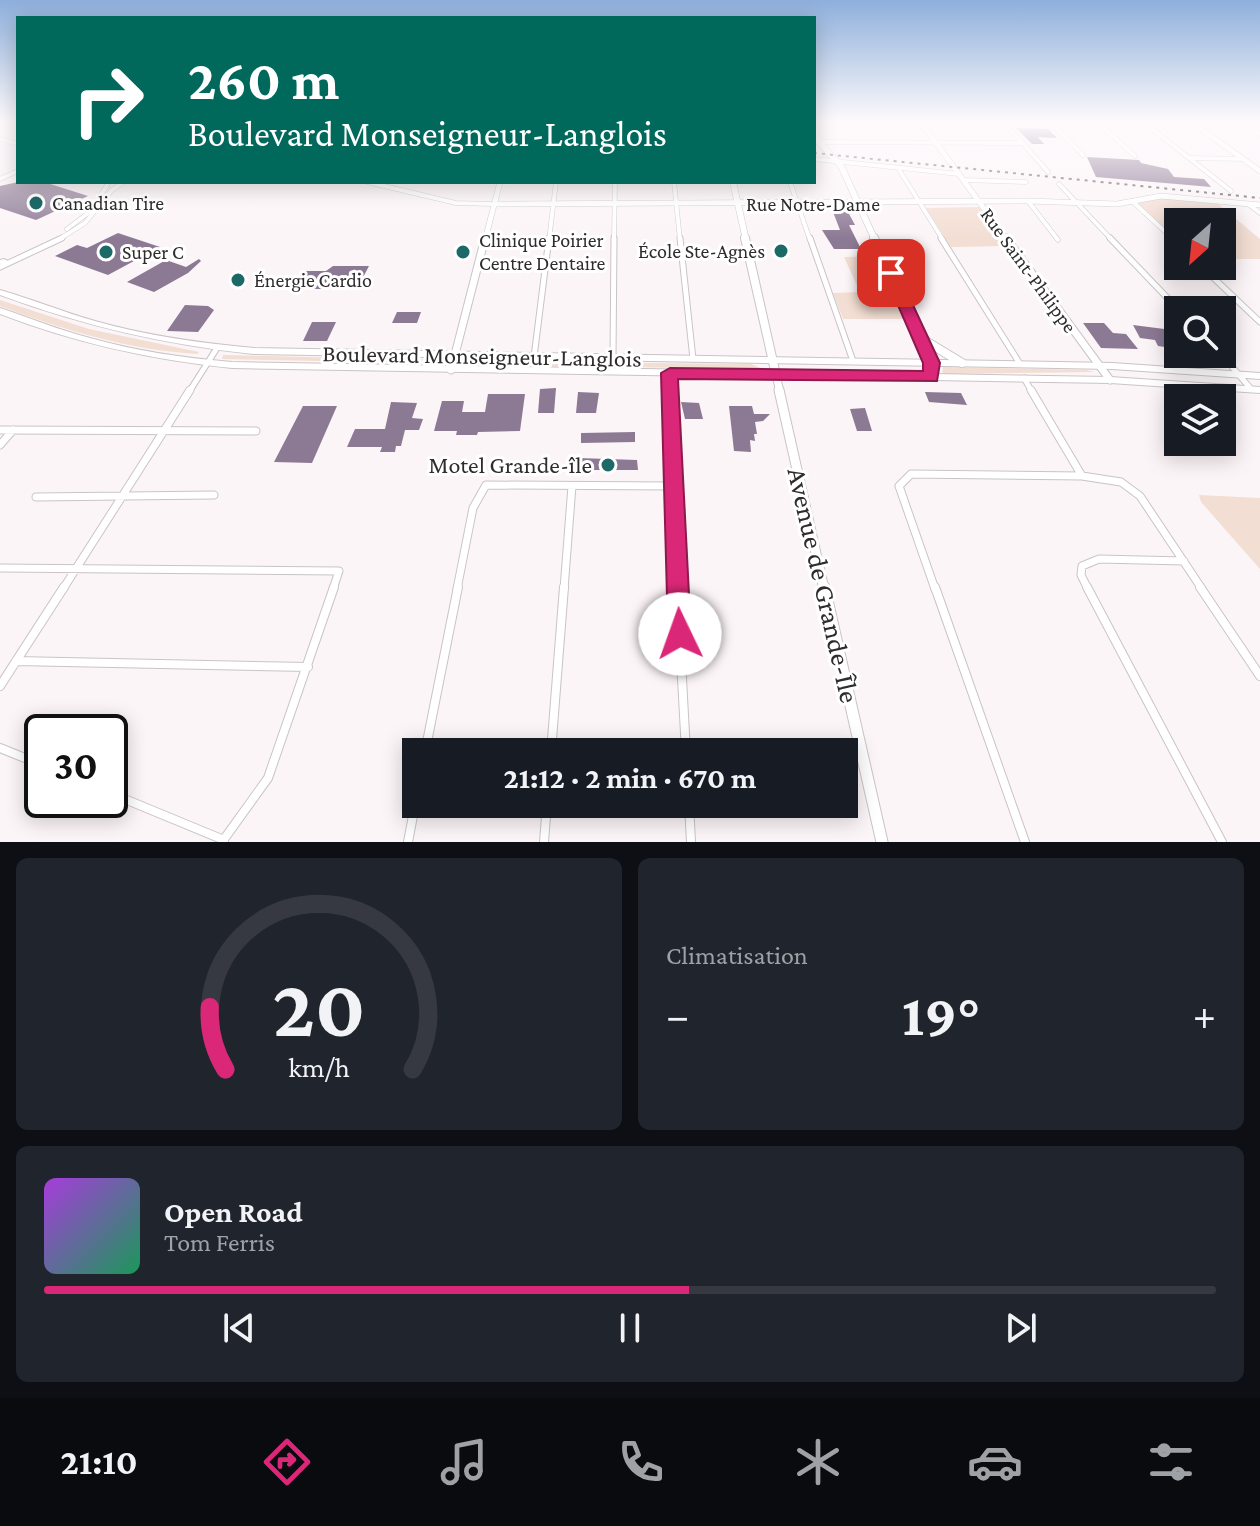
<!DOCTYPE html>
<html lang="fr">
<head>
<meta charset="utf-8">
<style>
  :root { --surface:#171b24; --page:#20242c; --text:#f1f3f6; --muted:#9ea1a6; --line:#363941; --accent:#db2777 }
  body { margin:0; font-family:"Crimson Pro",serif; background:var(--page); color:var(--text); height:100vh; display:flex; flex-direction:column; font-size:30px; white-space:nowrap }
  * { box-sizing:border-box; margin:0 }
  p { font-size:26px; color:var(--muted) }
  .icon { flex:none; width:44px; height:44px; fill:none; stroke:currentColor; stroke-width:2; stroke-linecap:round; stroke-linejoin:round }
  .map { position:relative; height:842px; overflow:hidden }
  .sheet { display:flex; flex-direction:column; gap:16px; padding:16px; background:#0d0f14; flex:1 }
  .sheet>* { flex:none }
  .banner { position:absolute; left:16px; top:16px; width:800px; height:168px; border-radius:0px; box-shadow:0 4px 20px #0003; background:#00695c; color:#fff; overflow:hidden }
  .needle { width:52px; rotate:207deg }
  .buttons { position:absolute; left:1164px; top:208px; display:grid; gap:16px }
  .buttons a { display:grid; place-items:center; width:72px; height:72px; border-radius:0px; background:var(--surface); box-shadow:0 4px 20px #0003; font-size:40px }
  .speed { position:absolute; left:24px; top:714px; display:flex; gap:16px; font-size:40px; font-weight:700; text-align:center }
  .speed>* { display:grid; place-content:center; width:104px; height:104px; border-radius:50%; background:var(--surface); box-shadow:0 4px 20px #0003; line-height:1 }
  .speed .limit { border:4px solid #111; border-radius:12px; background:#fff; color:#111 }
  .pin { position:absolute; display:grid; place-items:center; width:68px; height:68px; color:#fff; margin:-34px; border-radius:16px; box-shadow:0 4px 12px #0006 }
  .me { position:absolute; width:88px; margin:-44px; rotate:357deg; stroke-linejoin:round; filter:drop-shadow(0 0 6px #0008) }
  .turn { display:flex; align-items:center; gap:28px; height:168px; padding:0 40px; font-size:36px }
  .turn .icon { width:104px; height:104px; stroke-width:2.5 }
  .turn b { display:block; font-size:56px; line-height:68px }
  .big { font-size:60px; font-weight:700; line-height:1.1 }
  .sheet .card { flex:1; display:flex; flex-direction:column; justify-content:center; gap:12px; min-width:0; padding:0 28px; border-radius:12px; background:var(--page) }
  .sheet .dial { align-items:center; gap:0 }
  .dial svg { height:208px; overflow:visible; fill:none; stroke:var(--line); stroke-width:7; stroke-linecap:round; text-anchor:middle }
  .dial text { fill:var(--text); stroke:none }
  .song { display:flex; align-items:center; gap:24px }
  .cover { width:96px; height:96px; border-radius:12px; background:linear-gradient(135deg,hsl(280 70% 55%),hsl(150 70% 35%)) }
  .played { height:8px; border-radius:4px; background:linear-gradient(90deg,var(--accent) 55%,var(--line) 55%) }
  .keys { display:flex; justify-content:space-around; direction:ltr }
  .heat { display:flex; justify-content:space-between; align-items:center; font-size:44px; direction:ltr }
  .sheet .tiles { flex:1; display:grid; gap:16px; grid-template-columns:1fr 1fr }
  .card:last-child { grid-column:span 2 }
  .trip { position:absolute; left:402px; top:738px; width:456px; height:80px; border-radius:0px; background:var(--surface); box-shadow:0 4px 20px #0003; font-weight:700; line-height:80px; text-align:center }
  .dock { display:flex; height:128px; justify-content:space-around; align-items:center; background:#090b0e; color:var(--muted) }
  .dock .icon { width:56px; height:56px }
  .dock .selected { color:var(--accent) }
  .dock b { font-size:36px; color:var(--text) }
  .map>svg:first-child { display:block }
  .green { fill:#f3ded3 }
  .building { fill:#8c7994 }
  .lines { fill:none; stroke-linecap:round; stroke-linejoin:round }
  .minor-far3-casing { stroke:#cac3c7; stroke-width:5 }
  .minor-far2-casing { stroke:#cac3c7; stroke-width:7 }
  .minor-far1-casing { stroke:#cac3c7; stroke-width:9 }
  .minor-casing { stroke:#cac3c7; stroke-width:10 }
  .tertiary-far3-casing { stroke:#cac3c7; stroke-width:6 }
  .tertiary-far2-casing { stroke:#cac3c7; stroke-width:9 }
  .tertiary-far1-casing { stroke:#cac3c7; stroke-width:11 }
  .tertiary-casing { stroke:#cac3c7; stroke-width:13 }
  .secondary-far1-casing { stroke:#cac3c7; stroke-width:7 }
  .secondary-casing { stroke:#cac3c7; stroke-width:10 }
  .trunk-casing { stroke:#cac3c7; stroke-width:2 }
  .minor-far3 { stroke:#fff; stroke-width:4 }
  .minor-far2 { stroke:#fff; stroke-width:5 }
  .minor-far1 { stroke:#fff; stroke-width:7 }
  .minor { stroke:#fff; stroke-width:8 }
  .tertiary-far3 { stroke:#fff; stroke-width:5 }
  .tertiary-far2 { stroke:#fff; stroke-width:7 }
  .tertiary-far1 { stroke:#fff; stroke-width:9 }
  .tertiary { stroke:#fff; stroke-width:11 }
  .secondary-far1 { stroke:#fff; stroke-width:6 }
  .secondary { stroke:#fff; stroke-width:8 }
  .trunk { fill:#fff; fill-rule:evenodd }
  .rail { stroke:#615d5e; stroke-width:2; stroke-dasharray:3 5; stroke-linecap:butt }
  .route { fill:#db2777; stroke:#8e194d; stroke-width:2 }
  .poi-dot { fill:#1c6968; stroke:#fff; stroke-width:3 }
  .labels { text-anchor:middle; stroke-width:6; stroke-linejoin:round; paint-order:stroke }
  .far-poi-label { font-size:20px; fill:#2f2c2d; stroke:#fff; text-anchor:start }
  .far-street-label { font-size:20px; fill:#2f2c2d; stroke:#fff }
  .street-label { font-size:24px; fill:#2f2c2d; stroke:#fff }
  .poi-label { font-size:24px; fill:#2f2c2d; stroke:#fff; text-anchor:end }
  .near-street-label { font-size:28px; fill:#2f2c2d; stroke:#fff }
</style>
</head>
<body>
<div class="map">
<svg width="1260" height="842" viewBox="0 0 1260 842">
  <rect width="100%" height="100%" fill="#fcf5f8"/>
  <path class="green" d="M1161,197L1216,202L1260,239V259H1222V222H1178V246L1132,201Z
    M979,207L1008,246L951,247L926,208Z
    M878,256L908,319H843L833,293L860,292L844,257Z
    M0,300L89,329L199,352L197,354C129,350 64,330 0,306Z
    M223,355L437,360L422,363L222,359Z
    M470,361L751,364L763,369L462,365Z
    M943,367L1086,370L1095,372L947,374H942Z
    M1199,495L1260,498V569L1201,502Z"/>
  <path class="building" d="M1016,128L1048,129L1057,138L1038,137L1044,144H1032Z
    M1087,157L1139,160L1141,163L1168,169L1174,177L1204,179L1211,187L1096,177Z
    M18,182H44L88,196L36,220L0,208V186Z
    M833,212H848L855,225H849L861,249H834L822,230H840Z
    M118,233L160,247L108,275L55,256L77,245L87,248Z
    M199,259L201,261L188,273L154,292L127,282L166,260L186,267Z
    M333,266H369L357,289H296L306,271H326Z
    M185,305L208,306L214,310L198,332L167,331Z
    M397,312H421L417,323H392Z
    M312,322H336L327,341H303Z
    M1083,323H1104L1113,333L1126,334L1138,349L1101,348Z
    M1133,325L1172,330L1178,339V349L1158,346L1155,340L1140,338Z
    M556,388L554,413H538L540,389Z
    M578,392L599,393L596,413H576Z
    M925,392L961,393L967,405L929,402Z
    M488,394H525L520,431L478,432L477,435H456L457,431H434L442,401H464L462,412H485Z
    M391,402L417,403L412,418L423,419L419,430H405L401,446H396L395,452H380L382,447H347L355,429H385Z
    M681,402L699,403L703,419H685Z
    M303,406H337L312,463L274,462Z
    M729,406H752L754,414H770L763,421L755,422L757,434H754L755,441L750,440L751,452L734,451Z
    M865,408L872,431H857L850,409Z
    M635,432V442L581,443V433Z
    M578,458L637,460L638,470H578Z"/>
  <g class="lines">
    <defs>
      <path id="minor-far3" d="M1003,121L1048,172
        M1005,121L1260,122
        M1049,121L1083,155
        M1096,121L1135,156
        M1142,121L1231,191
        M1242,122L1260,134
        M0,139L18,144
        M814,142L1022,143
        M1191,158L1243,159
        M814,159L959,174
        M898,168L943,240
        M0,179L18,171
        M963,180L1026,182
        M367,182L456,203L493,204
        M674,182L680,240
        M790,182L810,240
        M1059,184L1112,240
        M1028,201L1058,240
        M1132,201L1174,240
        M1248,204L1260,213
        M67,229L91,211L109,182
        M58,240L85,223L112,190L124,182
        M549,240L556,182
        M614,240L615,182"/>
      <path id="minor-far2" d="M680,238L693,359
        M810,238L853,361
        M941,238L1020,364
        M1110,238L1179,310
        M1171,238L1178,244
        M1201,266L1260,322
        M0,267L62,238
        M1221,354L1251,389
        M534,357L549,238
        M613,358L614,238
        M670,373V392
        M1024,378L1032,392
        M189,392L217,348"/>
      <path id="minor-far1" d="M670,390L677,589
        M0,430L256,431
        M0,445L13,430
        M1082,476L1121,482L1140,496L1202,589
        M36,497L214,495
        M0,568L339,571L333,589
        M63,589L190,390
        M457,589L473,508L486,485L672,486
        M564,589L572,486
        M935,589L899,486L911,474L1082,476L1031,390
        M1088,589L1081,575L1082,566L1099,559L1184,561"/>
      <path id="minor" d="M677,587L686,752
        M935,587L1025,842
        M1087,587L1222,842
        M1200,587L1260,676
        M16,661L308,667
        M0,686L64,587
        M0,748L42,765
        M425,752L458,587
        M551,752L564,587
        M110,793L224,840
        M689,804L691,842
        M222,842L268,778L334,587
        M408,842L416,800
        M544,842L547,804"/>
      <path id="tertiary-far3" d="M920,121L1007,240
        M1190,121L1260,171
        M493,204L1028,201L1117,204L1161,196L1260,205
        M485,240L500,182"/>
      <path id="tertiary-far2" d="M1006,238L1110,380
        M451,370L485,238
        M776,375L780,392"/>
      <path id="tertiary-far1" d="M779,390L824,589"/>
      <path id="tertiary" d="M824,587L882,842"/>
      <path id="secondary-far1" d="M814,130L819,142L841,166L875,240
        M733,182L746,240"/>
      <path id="secondary" d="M745,238L776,375
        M874,238L932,363L931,377
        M924,340L962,363"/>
      <path id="trunk" d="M4,259L8,261L7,263L0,264V260Z
        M0,290C32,299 63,312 95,321C147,336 200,343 254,348L1112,363L1260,373V379L1112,369L254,354C165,345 84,326 0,295Z
        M0,308C30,318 59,330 90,338C136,351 184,358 232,362L1110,377L1260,387V393L1110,383L232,368C152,360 75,343 0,314Z"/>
    </defs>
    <use href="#minor-far3" class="minor-far3-casing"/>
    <use href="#minor-far2" class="minor-far2-casing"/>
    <use href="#minor-far1" class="minor-far1-casing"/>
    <use href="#minor" class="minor-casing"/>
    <use href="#tertiary-far3" class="tertiary-far3-casing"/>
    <use href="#tertiary-far2" class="tertiary-far2-casing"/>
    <use href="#tertiary-far1" class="tertiary-far1-casing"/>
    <use href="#tertiary" class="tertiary-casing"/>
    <use href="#secondary-far1" class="secondary-far1-casing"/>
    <use href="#secondary" class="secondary-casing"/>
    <use href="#trunk" class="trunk-casing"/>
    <use href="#minor-far3" class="minor-far3"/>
    <use href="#minor-far2" class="minor-far2"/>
    <use href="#minor-far1" class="minor-far1"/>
    <use href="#minor" class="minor"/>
    <use href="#tertiary-far3" class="tertiary-far3"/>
    <use href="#tertiary-far2" class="tertiary-far2"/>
    <use href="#tertiary-far1" class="tertiary-far1"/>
    <use href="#tertiary" class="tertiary"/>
    <use href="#secondary-far1" class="secondary-far1"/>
    <use href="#secondary" class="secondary"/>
    <use href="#trunk" class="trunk"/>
    <path class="rail" d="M814,153L1260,198"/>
  </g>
  <linearGradient id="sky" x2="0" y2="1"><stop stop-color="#8eafdb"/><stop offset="0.51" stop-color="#fefafc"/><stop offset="1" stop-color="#fefafc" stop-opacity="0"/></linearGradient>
  <rect width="1260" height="239" fill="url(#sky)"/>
  <path class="route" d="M891,269L898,273L940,363L937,381L678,379L691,634L688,642L680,645L671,642L668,634L661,373L670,368L923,371V363L884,273Z"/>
  <g class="poi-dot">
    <circle cx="36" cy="203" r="8"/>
    <circle cx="781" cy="251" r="8"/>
    <circle cx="106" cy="252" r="8"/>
    <circle cx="463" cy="252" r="8"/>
    <circle cx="238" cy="280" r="8"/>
    <circle cx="608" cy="465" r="8"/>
  </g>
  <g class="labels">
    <g class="far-poi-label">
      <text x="52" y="210">Canadian Tire</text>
      <text x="479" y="247">Clinique Poirier<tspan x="479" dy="23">Centre Dentaire</tspan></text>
      <text x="765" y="258" text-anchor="end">École Ste-Agnès</text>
      <text x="122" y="259">Super C</text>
      <text x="254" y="287">Énergie Cardio</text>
    </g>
    <g class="far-street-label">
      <text x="813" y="211">Rue Notre-Dame</text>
      <text transform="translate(1029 270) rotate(54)" y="7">Rue Saint-Philippe</text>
    </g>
    <g class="street-label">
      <text transform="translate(482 356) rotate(1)" y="8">Boulevard Monseigneur-Langlois</text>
    </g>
    <g class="poi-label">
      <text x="592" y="473">Motel Grande-île</text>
    </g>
    <g class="near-street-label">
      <text transform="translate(824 585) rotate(77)" y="10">Avenue de Grande-Île</text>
    </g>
  </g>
</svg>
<div class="buttons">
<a><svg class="needle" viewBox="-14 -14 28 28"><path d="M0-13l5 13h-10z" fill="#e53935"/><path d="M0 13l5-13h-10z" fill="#9ea1a6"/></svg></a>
<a><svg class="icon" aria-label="search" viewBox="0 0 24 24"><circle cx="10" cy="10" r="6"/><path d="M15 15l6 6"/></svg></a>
<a><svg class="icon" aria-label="layers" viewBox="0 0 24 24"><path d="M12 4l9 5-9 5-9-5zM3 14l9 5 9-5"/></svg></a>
</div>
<div class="speed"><div class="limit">30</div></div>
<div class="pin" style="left:891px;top:273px;background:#d93025"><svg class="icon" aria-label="arrive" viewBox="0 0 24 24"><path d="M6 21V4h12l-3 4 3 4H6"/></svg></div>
<svg class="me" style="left:680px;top:634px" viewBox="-20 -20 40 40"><circle r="19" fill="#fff"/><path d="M0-13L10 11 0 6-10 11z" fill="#db2777"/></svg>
<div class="trip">21:12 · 2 min · 670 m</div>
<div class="banner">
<div class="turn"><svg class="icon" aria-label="right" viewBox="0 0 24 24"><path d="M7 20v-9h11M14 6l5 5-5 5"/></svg><div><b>260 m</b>Boulevard Monseigneur-Langlois</div></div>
</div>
</div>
<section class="sheet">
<div class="tiles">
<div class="card dial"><svg viewBox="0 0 100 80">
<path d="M14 69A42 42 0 1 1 86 69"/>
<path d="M14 69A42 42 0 0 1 8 45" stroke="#db2777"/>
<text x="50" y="56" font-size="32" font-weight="700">20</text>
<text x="50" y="72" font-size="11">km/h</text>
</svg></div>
<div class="card"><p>Climatisation</p>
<div class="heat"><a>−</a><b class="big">19°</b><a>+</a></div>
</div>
<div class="card">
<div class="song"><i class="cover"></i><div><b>Open Road</b><p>Tom Ferris</p></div></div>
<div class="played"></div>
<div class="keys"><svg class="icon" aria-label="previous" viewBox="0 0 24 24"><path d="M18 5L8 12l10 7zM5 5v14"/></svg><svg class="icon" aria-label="pause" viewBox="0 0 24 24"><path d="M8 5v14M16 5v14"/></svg><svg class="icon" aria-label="next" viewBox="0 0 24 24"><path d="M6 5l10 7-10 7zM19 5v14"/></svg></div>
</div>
</div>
</section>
<nav class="dock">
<b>21:10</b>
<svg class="icon selected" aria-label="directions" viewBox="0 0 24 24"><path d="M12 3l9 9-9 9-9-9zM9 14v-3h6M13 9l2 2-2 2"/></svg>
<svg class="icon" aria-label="music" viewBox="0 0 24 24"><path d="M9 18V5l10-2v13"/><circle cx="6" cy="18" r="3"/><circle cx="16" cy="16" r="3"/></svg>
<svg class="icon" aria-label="phone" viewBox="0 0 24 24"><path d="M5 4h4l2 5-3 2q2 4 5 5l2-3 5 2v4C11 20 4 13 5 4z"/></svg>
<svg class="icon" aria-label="climate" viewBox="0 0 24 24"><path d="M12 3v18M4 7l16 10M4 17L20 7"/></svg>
<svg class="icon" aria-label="car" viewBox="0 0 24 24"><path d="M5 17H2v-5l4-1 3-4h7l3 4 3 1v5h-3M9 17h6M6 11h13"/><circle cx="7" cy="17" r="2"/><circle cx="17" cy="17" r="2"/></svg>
<svg class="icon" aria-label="filters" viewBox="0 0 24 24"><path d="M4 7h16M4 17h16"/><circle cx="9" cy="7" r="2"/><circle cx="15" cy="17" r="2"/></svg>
</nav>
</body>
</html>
